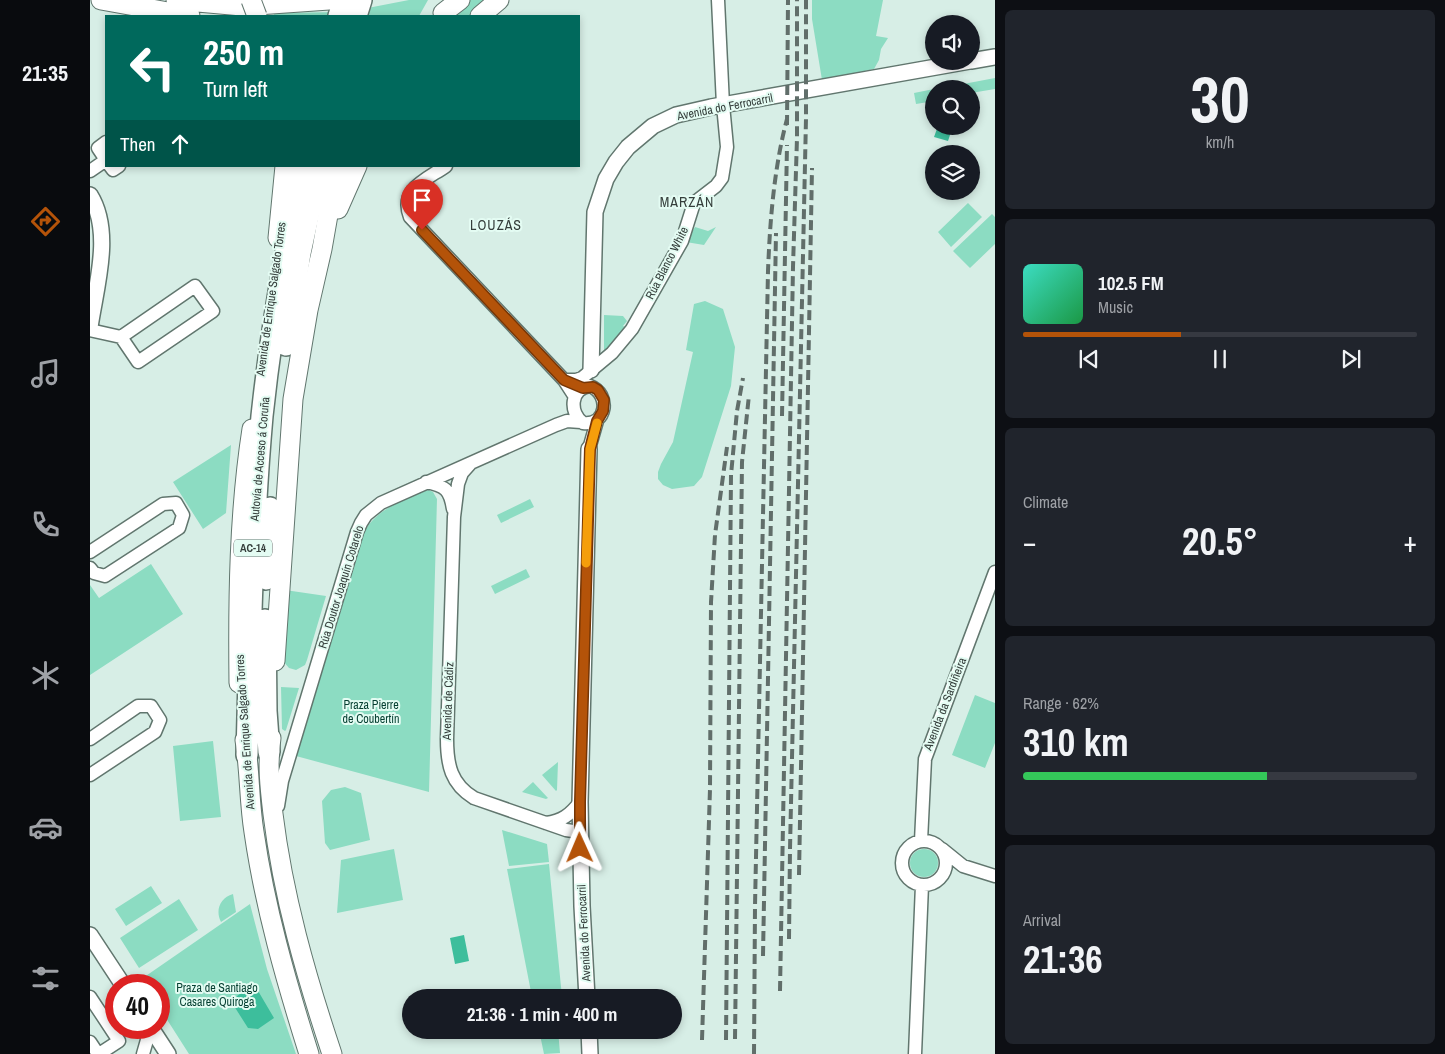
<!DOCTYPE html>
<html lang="en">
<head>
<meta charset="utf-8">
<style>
  :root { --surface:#171b24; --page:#20242c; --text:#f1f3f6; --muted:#9ea1a6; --line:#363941; --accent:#b45309 }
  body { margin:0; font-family:"Archivo Narrow",sans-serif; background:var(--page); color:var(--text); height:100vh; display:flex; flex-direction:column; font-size:19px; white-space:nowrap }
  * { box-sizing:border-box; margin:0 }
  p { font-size:16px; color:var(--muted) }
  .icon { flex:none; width:28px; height:28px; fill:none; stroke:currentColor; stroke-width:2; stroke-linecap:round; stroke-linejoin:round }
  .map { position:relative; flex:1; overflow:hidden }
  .panel { display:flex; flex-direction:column; gap:10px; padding:10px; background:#0d0f14; width:450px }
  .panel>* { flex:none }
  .banner { position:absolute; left:15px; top:15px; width:475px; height:152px; border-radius:0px; box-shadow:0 2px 8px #0003; background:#00695c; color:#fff; overflow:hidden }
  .fabs { position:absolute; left:835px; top:15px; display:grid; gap:10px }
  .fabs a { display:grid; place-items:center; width:55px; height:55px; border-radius:50%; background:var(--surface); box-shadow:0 2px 8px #0003; font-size:25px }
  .speed { position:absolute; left:15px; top:974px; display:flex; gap:10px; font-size:25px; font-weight:700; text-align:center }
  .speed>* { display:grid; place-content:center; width:65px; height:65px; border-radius:50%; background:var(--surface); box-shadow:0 2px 8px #0003; line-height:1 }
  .speed .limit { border:8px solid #d22; background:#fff; color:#111 }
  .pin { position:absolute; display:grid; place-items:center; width:42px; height:42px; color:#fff; margin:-51px -21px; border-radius:50% 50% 50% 0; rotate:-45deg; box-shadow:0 0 5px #0007 }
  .pin .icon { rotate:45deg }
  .me { position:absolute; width:55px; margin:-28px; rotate:359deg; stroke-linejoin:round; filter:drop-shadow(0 0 4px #0008) }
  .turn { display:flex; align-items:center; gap:18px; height:105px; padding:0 15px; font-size:22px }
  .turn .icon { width:65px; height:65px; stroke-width:2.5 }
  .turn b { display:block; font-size:35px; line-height:42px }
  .then { display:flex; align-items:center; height:48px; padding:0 15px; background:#0003; gap:10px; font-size:19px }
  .big { font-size:38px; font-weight:800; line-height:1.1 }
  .panel .card { flex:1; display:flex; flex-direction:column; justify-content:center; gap:8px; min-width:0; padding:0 18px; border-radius:8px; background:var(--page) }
  .panel .dial { align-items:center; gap:0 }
  .dial b { font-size:65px; line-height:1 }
  .song { display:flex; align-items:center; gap:15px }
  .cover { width:60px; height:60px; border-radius:8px; background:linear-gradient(135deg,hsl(170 70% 55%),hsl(140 70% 35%)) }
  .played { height:5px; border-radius:2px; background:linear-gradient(90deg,var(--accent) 40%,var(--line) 40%) }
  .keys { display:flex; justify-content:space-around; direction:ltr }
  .heat { display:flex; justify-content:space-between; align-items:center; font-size:28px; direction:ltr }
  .charge { height:8px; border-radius:4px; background:linear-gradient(90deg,#34c759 62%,var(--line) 0) }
  .trip { position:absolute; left:312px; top:989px; width:280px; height:50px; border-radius:25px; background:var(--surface); box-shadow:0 2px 8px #0003; font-weight:800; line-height:50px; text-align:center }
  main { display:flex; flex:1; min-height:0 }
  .tabs { display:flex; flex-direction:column; width:90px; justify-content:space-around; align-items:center; background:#090b0e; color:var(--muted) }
  .tabs .icon { width:35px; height:35px }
  .tabs .current { color:var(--accent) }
  .tabs b { font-size:22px; color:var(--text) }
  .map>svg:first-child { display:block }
  .green { fill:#8cdcc2 }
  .water { fill:#3dbe9c }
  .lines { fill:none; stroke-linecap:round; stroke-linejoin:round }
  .minor-casing { stroke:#61766e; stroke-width:15 }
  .tertiary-casing { stroke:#61766e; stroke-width:18 }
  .primary-casing { stroke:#61766e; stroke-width:21 }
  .motorway-casing { stroke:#61766e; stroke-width:24 }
  .minor { stroke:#fff; stroke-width:12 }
  .tertiary { stroke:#fff; stroke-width:15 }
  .primary { stroke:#fff; stroke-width:19 }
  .motorway { stroke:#fff; stroke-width:21 }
  .rail { stroke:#616e6a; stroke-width:4; stroke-dasharray:10 5; stroke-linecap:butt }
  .primary-bridge-casing { stroke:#61766e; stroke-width:21; stroke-linecap:butt }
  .primary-bridge { stroke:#fff; stroke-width:19 }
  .route-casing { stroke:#753606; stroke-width:12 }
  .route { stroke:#b45309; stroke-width:9 }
  .slow { stroke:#f59e0b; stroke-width:9 }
  .labels { text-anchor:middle; stroke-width:4; stroke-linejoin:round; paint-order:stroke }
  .shield { fill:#e4fcf3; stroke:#6a7772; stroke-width:1 }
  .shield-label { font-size:11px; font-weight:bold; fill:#353e3b }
  .street-label { font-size:12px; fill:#353e3b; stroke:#e4fcf3 }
  .park-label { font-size:12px; fill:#043e30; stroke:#e4fcf3 }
  .neighbourhood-label { font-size:14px; letter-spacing:1px; fill:#353e3b; stroke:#e4fcf3 }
</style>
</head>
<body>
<main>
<nav class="tabs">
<b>21:35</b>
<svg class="icon current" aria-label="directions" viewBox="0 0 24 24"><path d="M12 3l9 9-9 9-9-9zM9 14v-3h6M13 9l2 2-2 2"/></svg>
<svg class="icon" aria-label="music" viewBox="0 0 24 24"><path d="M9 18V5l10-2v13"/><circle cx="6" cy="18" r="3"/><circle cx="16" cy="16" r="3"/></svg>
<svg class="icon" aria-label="phone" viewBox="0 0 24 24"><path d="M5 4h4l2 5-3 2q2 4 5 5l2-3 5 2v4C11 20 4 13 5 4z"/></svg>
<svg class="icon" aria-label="climate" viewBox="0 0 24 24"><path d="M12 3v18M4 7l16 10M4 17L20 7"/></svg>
<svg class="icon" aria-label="car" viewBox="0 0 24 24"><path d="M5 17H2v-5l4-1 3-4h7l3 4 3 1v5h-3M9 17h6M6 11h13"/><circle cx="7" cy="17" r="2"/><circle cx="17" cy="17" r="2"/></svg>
<svg class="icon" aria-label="filters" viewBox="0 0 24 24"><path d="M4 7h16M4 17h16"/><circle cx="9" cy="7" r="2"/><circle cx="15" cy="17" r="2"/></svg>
</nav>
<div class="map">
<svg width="905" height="1054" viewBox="0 0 905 1054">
  <rect width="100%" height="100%" fill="#d7eee6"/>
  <path class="green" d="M319,0H338L329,16H185L183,13L257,12Z
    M380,0H399L381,16H363L374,3Z
    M722,0H793L786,36L798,38L791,49L789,60L784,69L732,80L722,19Z
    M905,78V89L881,93V89H847Z
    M844,89V101L826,104L824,93Z
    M878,203L892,217L861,247L848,232Z
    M902,214L905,217V244L880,268L863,251Z
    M605,227L618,231L626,227L614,245L596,242Z
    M615,301L633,309L645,347L641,386L612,477L604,486L582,489L573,485L568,479V472L571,464L583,442L603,352L596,350L604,304Z
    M514,315L533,316L537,321L533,326L537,328L519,350H514Z
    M141,445L136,513L113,529L83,482Z
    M339,490L343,492L347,499L339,792L206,756L274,532C288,508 310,502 335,491Z
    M440,499L444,507L411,523L407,515Z
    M61,564L93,614L0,675V585L9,598Z
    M436,569L440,577L405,594L401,586Z
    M195,590L236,596L217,660L215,665L206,670L199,668L193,661Z
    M191,687L209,688L196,730L195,731L192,729Z
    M885,695L905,703V743L895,768L862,755Z
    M123,741L131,817L90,821L83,746Z
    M468,762L467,790L466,791L452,775Z
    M443,782L458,798L456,799L432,792Z
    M255,787L271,793L280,840L240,850L235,843L232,801L241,790Z
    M412,830L457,844L459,862L419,866Z
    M820 863a14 14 0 1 1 28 0a14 14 0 1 1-28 0Z
    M304,849L313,900L247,913L251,860Z
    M459,864L472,997H442L417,869Z
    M61,886L72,903L36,926L25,909Z
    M143,894L146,912L131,922C125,910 130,898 143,894Z
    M89,899L108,930L49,968L30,938Z
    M160,904L177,969L206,1054H99L69,1007V985H53L50,980Z
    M449,1030H468L470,1053L454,1054Z"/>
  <path class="water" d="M848,126H863L858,141L844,137Z
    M374,935L379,961L365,964L360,938Z
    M164,984L184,1018L168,1029L158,1028L144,1006L147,996Z"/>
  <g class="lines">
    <defs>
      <path id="minor" d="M16,142L8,148L16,160
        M20,166L23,170L29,166
        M356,166C336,180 309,189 320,217L474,380L485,397
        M0,171L16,160
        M105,286L123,311L48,362L31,337Z
        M0,330L31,337
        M474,380H486L492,378L522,353L542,329L592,241L604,203L626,186L632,178L637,147L633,105L628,0
        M500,386C521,394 517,426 493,423C479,413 480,388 500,386Z
        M499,449L507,421
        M380,464L372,473L368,484L364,517L357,739C357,765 361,784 384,798L476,830L490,832
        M336,482C355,486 360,489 363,509
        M0,552L73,504L86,503L93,515L89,528L15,576L4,573L0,568
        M0,739L48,706H61L70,720L65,732L0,775
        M188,806L192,781L267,532L271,523L276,515L291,503L466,425L477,421L491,422
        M456,823C472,821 480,815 490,802
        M831,841L835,759L905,572
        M812 863a22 22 0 1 1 44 0a22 22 0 1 1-44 0Z
        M852,849L873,866L905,876
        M0,997L29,1041L9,1054
        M0,1042L8,1054
        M53,1054L57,1040L56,1028
        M825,1054L832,885"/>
      <path id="tertiary" d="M881,61L905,57
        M0,195C23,232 6,286 0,327
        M501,370L505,212L516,179L526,162L538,147L563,126L586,115L621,107L880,61
        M0,935L33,985
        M497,998L492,906L490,802L499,449
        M61,1028L78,1054
        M499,1030L500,1054"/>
      <path id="primary" d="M11,0L100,16
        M86,0L152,6L239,0
        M353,13L370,0
        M390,16L409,0
        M248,209L267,166
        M188,238L195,166
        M185,661L203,399L218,310L232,249L242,192L249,166
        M149,683C148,599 149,513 162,429
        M181,738C177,763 180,789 183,814C193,896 216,976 242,1054
        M155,740C160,771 159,801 164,832C175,908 196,981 219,1054"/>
      <path id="motorway" d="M249,16L254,0
        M266,16L271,0
        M196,345L210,253L229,166
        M176,579L180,508
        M175,620L176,711L179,752
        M157,755C160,642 162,529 172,416C181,332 195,249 214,166"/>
    </defs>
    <use href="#minor" class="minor-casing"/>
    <use href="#tertiary" class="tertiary-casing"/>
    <use href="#primary" class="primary-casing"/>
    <use href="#motorway" class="motorway-casing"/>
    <use href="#minor" class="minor"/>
    <use href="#tertiary" class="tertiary"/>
    <use href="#primary" class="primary"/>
    <use href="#motorway" class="motorway"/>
    <path class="rail" d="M697,125L698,0
      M692,416L697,145
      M709,875L722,168
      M699,939L700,849L716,118V0
      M673,956L686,233
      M690,991L703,267L707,138V0
      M645,1039L652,462L659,395
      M612,1040L620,789L621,602L625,535L637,447
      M636,1040L641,475L647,411L653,378
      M664,1054L665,906L678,271C680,220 684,168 697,119"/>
    <defs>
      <path id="primary-bridge" d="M161,0L167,16"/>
    </defs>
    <use href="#primary-bridge" class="primary-bridge-casing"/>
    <use href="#primary-bridge" class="primary-bridge"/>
  </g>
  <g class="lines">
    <defs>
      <path id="route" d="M332,230L474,380L493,388L503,387L508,390L514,400L513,411L507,421L500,449L490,802V848"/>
    </defs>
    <use href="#route" class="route-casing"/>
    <use href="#route" class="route"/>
    <path class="slow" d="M496,563L500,449L507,423"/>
  </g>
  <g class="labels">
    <rect class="shield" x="144" y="539.5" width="38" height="17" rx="4"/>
    <g class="shield-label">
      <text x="163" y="552">AC-14</text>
    </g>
    <g class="street-label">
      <text transform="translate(635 107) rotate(-11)" y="4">Avenida do Ferrocarril</text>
      <text transform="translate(577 263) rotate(-63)" y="4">Rúa Blanco White</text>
      <text transform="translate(181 299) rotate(-82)" y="4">Avenida de Enrique Salgado Torres</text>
      <text transform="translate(170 459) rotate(-85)" y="4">Autovía de Acceso á Coruña</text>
      <text transform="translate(251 587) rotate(-73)" y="4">Rúa Doutor Joaquín Cotarelo</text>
      <text transform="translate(358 701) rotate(-88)" y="4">Avenida de Cádiz</text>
      <text transform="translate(855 704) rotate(-69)" y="4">Avenida da Sardiñeira</text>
      <text transform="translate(155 732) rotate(-94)" y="4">Avenida de Enrique Salgado Torres</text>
      <text transform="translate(494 933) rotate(-93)" y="4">Avenida do Ferrocarril</text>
    </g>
    <g class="park-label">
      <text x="281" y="709">Praza Pierre<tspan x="281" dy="14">de Coubertín</tspan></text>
      <text x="127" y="992">Praza de Santiago<tspan x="127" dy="14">Casares Quiroga</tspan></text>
    </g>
    <g class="neighbourhood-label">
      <text x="597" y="207">MARZÁN</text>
      <text x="406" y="230">LOUZÁS</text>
    </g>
  </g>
</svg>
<div class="fabs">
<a><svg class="icon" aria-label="sound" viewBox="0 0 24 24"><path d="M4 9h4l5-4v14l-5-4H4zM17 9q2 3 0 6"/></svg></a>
<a><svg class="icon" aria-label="search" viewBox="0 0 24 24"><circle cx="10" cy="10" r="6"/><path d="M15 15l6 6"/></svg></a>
<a><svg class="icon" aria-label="layers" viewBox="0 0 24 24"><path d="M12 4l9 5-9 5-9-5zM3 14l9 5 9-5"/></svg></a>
</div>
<div class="speed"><div class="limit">40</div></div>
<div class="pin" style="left:332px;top:230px;background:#d93025"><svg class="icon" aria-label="arrive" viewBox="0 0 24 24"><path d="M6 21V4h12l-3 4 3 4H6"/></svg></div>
<svg class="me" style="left:490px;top:848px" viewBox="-20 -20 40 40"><path d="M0-17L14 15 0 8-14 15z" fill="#b45309" stroke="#fff" stroke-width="4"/></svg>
<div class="trip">21:36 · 1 min · 400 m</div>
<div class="banner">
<div class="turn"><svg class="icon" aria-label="left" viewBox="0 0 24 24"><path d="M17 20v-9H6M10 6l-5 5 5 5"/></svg><div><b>250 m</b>Turn left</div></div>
<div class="then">Then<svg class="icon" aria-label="ahead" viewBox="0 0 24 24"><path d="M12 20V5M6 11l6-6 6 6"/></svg></div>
</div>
</div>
<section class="panel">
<div class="card dial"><b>30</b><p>km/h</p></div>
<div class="card">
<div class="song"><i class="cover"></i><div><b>102.5 FM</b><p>Music</p></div></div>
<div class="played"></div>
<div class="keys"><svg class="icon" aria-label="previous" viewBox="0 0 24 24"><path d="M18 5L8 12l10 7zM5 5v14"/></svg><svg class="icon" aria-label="pause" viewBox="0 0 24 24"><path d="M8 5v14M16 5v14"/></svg><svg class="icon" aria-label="next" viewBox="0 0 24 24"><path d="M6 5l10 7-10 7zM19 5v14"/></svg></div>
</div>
<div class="card"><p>Climate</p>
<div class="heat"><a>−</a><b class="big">20.5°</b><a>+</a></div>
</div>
<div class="card"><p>Range · 62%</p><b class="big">310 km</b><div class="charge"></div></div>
<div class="card"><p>Arrival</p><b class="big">21:36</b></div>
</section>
</main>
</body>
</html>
